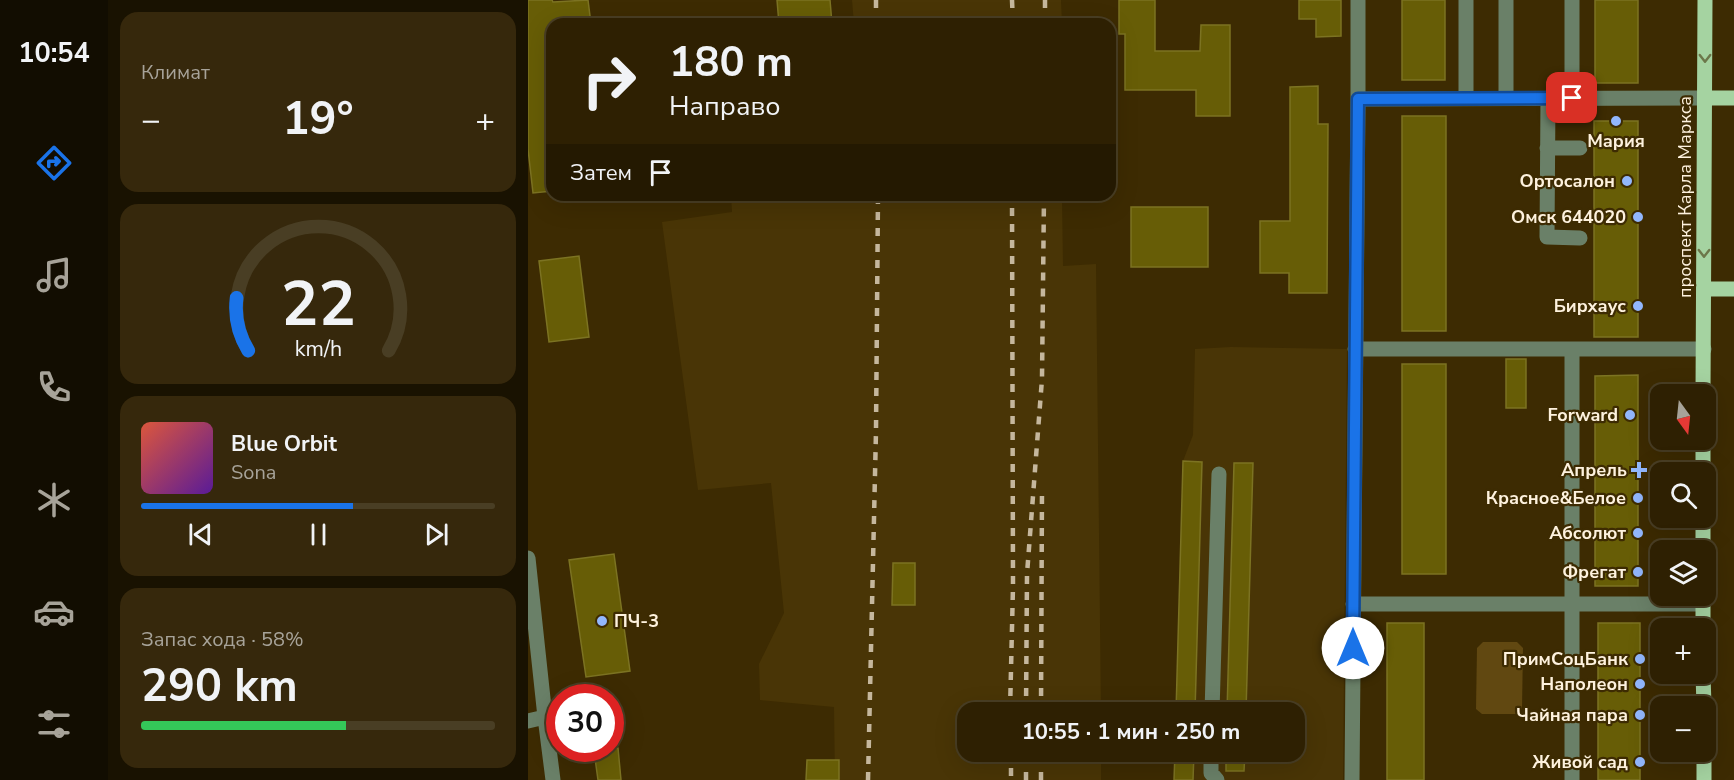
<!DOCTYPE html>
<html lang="ru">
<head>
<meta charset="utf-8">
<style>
  :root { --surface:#2e2002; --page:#36280c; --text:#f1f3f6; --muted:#a7a399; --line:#493e24; --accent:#1a73e8 }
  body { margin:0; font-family:"Nunito Sans",sans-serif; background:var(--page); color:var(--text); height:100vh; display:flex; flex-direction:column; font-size:22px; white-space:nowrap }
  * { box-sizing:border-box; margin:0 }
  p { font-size:20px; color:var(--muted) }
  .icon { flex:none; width:33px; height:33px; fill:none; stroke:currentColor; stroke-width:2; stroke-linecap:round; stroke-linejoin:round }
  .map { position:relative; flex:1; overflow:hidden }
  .panel { display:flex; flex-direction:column; gap:12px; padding:12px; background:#191201; width:420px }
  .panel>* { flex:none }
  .banner { position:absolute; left:18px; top:18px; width:570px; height:183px; border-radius:18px; box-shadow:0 6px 24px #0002,0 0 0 2px var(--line); background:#2e2002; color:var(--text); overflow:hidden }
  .needle { width:39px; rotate:165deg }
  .fabs { position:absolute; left:1122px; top:384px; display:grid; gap:12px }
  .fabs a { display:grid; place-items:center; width:66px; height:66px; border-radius:12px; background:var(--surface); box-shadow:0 6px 24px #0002,0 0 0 2px var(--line); font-size:30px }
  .speed { position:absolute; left:18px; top:684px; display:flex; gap:12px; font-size:30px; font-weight:700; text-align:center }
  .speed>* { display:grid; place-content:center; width:78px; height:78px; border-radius:50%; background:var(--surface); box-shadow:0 6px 24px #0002,0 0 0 2px var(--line); line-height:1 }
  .speed .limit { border:9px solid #d22; background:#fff; color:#111 }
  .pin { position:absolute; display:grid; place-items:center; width:51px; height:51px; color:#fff; margin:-26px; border-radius:12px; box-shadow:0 3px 9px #0006 }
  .me { position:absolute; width:66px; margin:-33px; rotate:0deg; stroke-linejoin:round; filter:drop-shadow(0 0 4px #0008) }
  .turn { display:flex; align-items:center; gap:21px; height:126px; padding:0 24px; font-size:27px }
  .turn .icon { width:78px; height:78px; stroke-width:2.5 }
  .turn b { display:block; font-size:42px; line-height:51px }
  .then { display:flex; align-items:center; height:57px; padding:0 24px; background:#0003; gap:12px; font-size:22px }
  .big { font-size:45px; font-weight:700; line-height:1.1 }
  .panel .tile { flex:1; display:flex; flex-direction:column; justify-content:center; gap:9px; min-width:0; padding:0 21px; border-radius:18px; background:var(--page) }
  .panel .dial { align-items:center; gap:0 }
  .dial svg { height:156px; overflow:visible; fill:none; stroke:var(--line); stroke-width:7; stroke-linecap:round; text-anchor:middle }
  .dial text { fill:var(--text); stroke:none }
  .song { display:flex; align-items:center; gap:18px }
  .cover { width:72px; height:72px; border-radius:9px; background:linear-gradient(135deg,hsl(10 70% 55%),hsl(270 70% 35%)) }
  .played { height:6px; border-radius:3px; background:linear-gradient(90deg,var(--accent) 60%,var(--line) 60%) }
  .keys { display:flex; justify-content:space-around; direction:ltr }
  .heat { display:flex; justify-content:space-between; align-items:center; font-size:33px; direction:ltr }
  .charge { height:9px; border-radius:4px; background:linear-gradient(90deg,#34c759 58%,var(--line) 0) }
  .trip { position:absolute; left:429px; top:702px; width:348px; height:60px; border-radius:18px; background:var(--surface); box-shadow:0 6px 24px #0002,0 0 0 2px var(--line); font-weight:700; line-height:60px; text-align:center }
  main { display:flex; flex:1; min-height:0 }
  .dock { display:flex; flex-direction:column; width:108px; justify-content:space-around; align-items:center; background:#120d01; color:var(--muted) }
  .dock .icon { width:42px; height:42px }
  .dock .selected { color:var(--accent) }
  .dock b { font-size:27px; color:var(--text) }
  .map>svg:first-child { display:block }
  .built { fill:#493506 }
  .green { fill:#614811 }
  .building { fill:#675d06; stroke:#7c7322; stroke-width:1.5 }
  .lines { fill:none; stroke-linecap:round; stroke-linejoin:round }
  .minor { stroke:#6a8068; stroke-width:15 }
  .major { stroke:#a5d3a1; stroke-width:15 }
  .rail { stroke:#c5b79d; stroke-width:4.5; stroke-dasharray:8 8; stroke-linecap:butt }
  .oneway { stroke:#6c774a }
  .route-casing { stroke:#114b97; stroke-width:15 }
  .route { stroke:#1a73e8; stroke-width:10 }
  .poi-dot { fill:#92b7fd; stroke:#3d2b02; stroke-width:2 }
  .labels { text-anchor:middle; stroke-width:4.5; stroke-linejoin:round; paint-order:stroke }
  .poi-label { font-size:18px; font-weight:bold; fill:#fef2de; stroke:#3d2b02; text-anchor:end }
  .street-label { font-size:18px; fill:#fef2de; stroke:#3d2b02 }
</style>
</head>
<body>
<main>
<nav class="dock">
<b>10:54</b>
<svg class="icon selected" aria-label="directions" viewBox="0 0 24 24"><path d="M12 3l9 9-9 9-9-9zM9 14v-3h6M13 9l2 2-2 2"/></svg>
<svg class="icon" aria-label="music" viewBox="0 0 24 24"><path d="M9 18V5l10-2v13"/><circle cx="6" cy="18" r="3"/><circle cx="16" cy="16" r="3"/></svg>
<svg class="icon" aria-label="phone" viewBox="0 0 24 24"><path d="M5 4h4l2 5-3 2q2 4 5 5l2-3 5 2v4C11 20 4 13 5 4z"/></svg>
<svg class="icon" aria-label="climate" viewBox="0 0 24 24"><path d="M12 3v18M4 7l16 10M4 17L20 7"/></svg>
<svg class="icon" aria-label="car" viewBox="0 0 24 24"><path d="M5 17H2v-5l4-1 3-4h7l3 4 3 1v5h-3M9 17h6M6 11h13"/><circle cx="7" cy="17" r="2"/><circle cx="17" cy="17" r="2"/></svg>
<svg class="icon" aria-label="filters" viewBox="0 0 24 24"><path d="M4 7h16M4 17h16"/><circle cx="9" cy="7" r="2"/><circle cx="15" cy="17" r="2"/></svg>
</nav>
<section class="panel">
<div class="tile"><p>Климат</p>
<div class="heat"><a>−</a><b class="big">19°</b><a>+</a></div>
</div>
<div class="tile dial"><svg viewBox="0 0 100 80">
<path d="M14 69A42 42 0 1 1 86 69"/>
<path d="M14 69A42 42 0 0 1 8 42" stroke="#1a73e8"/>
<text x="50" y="56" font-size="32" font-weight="700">22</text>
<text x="50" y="72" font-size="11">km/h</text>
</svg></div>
<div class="tile">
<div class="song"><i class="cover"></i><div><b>Blue Orbit</b><p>Sona</p></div></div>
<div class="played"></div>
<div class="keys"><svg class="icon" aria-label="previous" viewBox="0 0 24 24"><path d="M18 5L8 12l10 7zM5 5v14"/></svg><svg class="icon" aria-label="pause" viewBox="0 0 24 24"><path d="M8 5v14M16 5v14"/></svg><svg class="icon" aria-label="next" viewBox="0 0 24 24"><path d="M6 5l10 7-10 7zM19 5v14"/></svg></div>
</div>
<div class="tile"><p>Запас хода · 58%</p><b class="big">290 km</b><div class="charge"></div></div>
</section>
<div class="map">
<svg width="1206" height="780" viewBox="0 0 1206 780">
  <rect width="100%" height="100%" fill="#3d2b02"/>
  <path class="built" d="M324,0H533L534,24H326Z
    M203,195H534L535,266L568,264L573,712H440V752H573V780H307L306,707L232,700L231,664L256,613L243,483L170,490L134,222L204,212Z
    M703,347L819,349L815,780H646L647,752H766V712H648L655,461L665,435L667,349Z"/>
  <path class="green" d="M955,642H989L995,648L994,709L989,714H954L948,709L949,648Z"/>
  <path class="building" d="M0,0H24L25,2L60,0L63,24H24V191L5,193L0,149Z
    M249,0H302L304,24H251Z
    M591,0H627V51H672L673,25H702V116H668V90H597V34H591Z
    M771,0H813V36L788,37V19H771Z
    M874,0H917V80H874Z
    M1067,0H1110V83H1067Z
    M790,86V124H800L799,293H761V273H732V221H762V87Z
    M874,116H918V331H874Z
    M1066,121H1110V337H1066Z
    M603,207H680V267H603Z
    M51,256L61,337L21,342L11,261Z
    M978,359H998V408H978Z
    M874,364H918V574H874Z
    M1110,375V586H1067V376Z
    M655,461L674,462L667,712H648Z
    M706,463H725L718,712H699Z
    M86,554L102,671L58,677L41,560Z
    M365,563H387V605H364Z
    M859,623H896V780H859Z
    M1070,623H1112V780H1070Z
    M90,748L93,780H70L66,751Z
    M647,752H666L665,780H646Z
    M698,752H717L716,771H698Z
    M279,760H311V780H278Z"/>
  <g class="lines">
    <path class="minor" d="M830,0V99L1177,98
      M938,98V0
      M978,98V0
      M1020,98L1019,237L1052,238
      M1044,98V0
      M1019,148H1052
      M827,349H1176
      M1044,349V780
      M0,558L17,717L0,721
      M825,604H1175
      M684,712L691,474
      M17,717L25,780
      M683,752V773L689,780
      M824,780L830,99"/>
    <path class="major" d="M1177,98H1206
      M1176,289H1206
      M1175,394L1177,0
      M1175,472V440
      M1175,518V550
      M1175,596V628
      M1175,674L1176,706
      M1176,752V780"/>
    <path class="rail" d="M348,0V24
      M484,0L485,24
      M517,24V0
      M482,712L485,586L484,195
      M498,712L499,574L514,379L516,195
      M513,712L514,488
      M483,752V780
      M340,780L348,431L350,195
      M498,780V752
      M513,780V752"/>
  </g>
  <defs><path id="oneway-chevron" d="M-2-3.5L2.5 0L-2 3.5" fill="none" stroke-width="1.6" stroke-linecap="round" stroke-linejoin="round" transform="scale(1.5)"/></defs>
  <g class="oneway">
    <use href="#oneway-chevron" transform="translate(1177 58) rotate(90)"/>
    <use href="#oneway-chevron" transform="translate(1176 253) rotate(90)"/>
  </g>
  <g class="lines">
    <defs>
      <path id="route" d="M825,648L830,99L1044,98"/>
    </defs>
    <use href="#route" class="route-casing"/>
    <use href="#route" class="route"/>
  </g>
  <g class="poi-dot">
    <circle cx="1088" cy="121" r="6"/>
    <circle cx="1099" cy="181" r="6"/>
    <circle cx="1110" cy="217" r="6"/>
    <circle cx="1110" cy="306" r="6"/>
    <circle cx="1102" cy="415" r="6"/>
    <path d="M1108 461h6v6h6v6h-6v6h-6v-6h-6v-6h6z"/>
    <circle cx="1110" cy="498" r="6"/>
    <circle cx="1110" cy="533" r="6"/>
    <circle cx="1110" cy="572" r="6"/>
    <circle cx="74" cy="621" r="6"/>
    <circle cx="1112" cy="659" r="6"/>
    <circle cx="1112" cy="684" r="6"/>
    <circle cx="1112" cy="715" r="6"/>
    <circle cx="1112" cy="762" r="6"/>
  </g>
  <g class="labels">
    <g class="poi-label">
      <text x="1088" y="147" text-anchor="middle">Мария</text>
      <text x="1087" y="187">Ортосалон</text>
      <text x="1098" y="223">Омск 644020</text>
      <text x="1098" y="312">Бирхаус</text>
      <text x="1090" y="421">Forward</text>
      <text x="1099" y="476">Апрель</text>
      <text x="1098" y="504">Красное&amp;Белое</text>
      <text x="1098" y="539">Абсолют</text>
      <text x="1098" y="578">Фрегат</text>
      <text x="86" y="627" text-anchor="start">ПЧ-3</text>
      <text x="1100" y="665">ПримСоцБанк</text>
      <text x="1100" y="690">Наполеон</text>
      <text x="1100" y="721">Чайная пара</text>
      <text x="1100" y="768">Живой сад</text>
    </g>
    <g class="street-label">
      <text transform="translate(1157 197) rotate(-90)" y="6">проспект Карла Маркса</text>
    </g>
  </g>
</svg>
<div class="fabs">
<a><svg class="needle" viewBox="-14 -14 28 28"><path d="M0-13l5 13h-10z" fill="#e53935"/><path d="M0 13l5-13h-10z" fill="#a7a399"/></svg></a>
<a><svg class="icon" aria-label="search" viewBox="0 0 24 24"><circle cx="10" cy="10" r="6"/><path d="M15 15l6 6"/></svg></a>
<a><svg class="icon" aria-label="layers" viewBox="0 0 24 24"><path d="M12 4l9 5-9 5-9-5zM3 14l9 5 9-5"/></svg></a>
<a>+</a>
<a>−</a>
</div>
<div class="speed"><div class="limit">30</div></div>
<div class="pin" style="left:1044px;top:98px;background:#d93025"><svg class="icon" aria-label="arrive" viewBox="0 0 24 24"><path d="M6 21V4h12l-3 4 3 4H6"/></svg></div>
<svg class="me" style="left:825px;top:648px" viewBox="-20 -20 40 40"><circle r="19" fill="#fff"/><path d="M0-13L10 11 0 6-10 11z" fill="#1a73e8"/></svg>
<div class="trip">10:55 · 1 мин · 250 m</div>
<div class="banner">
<div class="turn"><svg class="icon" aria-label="right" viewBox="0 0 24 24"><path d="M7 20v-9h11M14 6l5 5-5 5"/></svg><div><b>180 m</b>Направо</div></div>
<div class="then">Затем<svg class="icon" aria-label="arrive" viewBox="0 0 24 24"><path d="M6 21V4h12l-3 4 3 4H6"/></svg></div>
</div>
</div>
</main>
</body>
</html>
